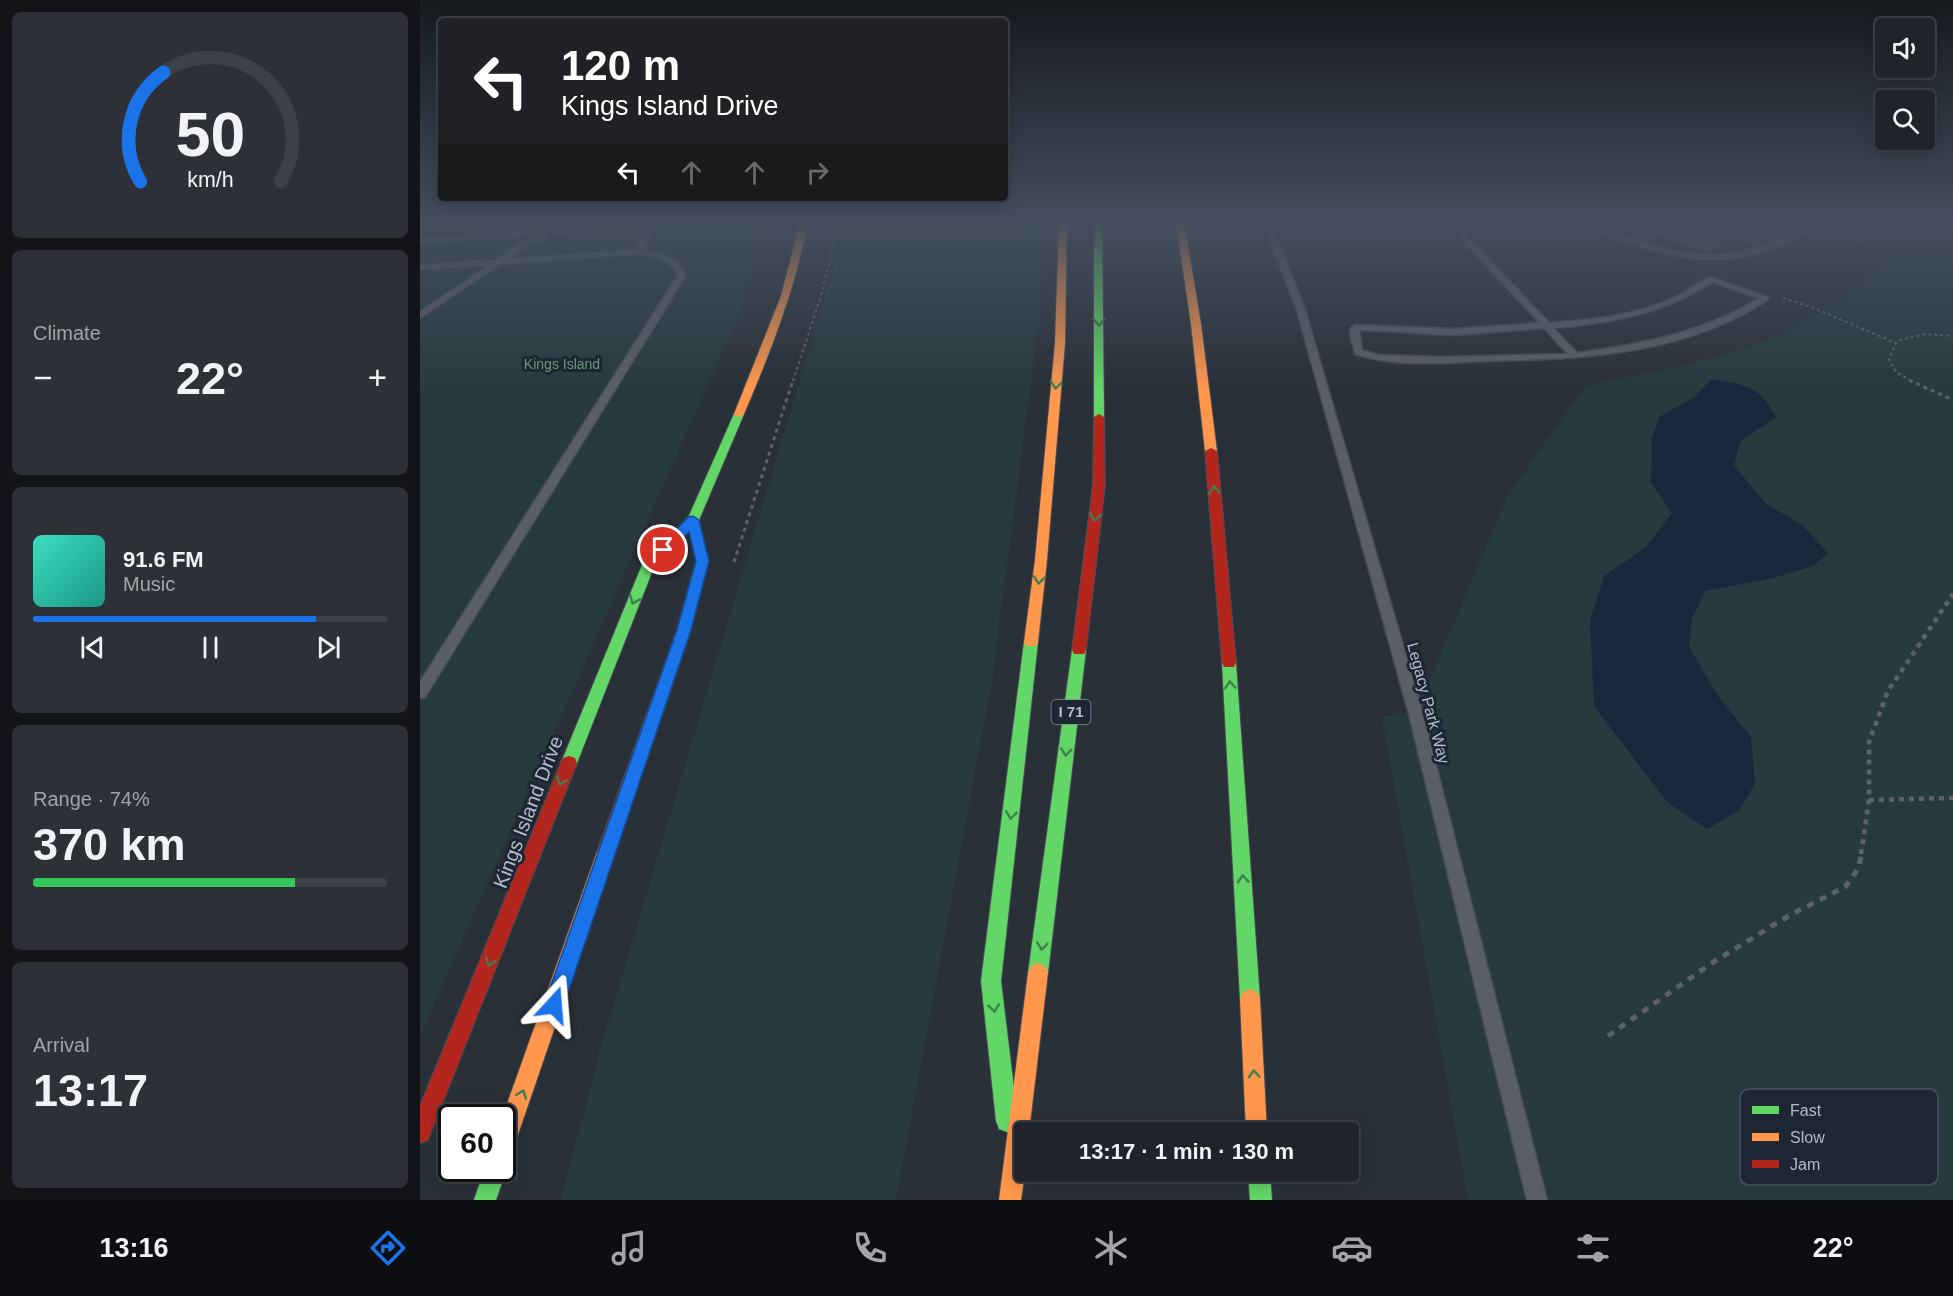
<!DOCTYPE html>
<html lang="en">
<head>
<meta charset="utf-8">
<style>
  :root { --surface:#20242a; --page:#2d3036; --text:#f1f3f6; --muted:#a2a4a8; --line:#3d4147; --accent:#1a73e8 }
  body { margin:0; font-family:Arial,sans-serif; background:var(--page); color:var(--text); height:100vh; display:flex; flex-direction:column; font-size:22px; white-space:nowrap }
  * { box-sizing:border-box; margin:0 }
  p { font-size:20px; color:var(--muted) }
  .icon { flex:none; width:33px; height:33px; fill:none; stroke:currentColor; stroke-width:2; stroke-linecap:round; stroke-linejoin:round }
  .map { position:relative; flex:1; overflow:hidden }
  .sheet { display:flex; flex-direction:column; gap:12px; padding:12px; background:#121417; width:420px }
  .sheet>* { flex:none }
  .guide { position:absolute; left:18px; top:18px; width:570px; height:183px; border-radius:6px; box-shadow:0 3px 15px #0003,0 0 0 2px var(--line); background:#202124; color:#fff; overflow:hidden }
  .fabs { position:absolute; left:1455px; top:18px; display:grid; gap:12px }
  .fabs a { display:grid; place-items:center; width:60px; height:60px; border-radius:6px; background:var(--surface); box-shadow:0 3px 15px #0003,0 0 0 2px var(--line); font-size:30px }
  .speed { position:absolute; left:18px; top:1104px; display:flex; gap:12px; font-size:30px; font-weight:700; text-align:center }
  .speed>* { display:grid; place-content:center; width:78px; height:78px; border-radius:50%; background:var(--surface); box-shadow:0 3px 15px #0003,0 0 0 2px var(--line); line-height:1 }
  .speed .limit { border:3px solid #111; border-radius:9px; background:#fff; color:#111 }
  .pin { position:absolute; display:grid; place-items:center; width:51px; height:51px; color:#fff; margin:-26px; border:3px solid #fff; border-radius:50%; box-shadow:0 2px 6px #0007 }
  .me { position:absolute; width:66px; margin:-33px; rotate:19deg; stroke-linejoin:round; filter:drop-shadow(0 0 4px #0008) }
  .turn { display:flex; align-items:center; gap:21px; height:126px; padding:0 24px; font-size:27px }
  .turn .icon { width:78px; height:78px; stroke-width:2.5 }
  .turn b { display:block; font-size:42px; line-height:51px }
  .lanes { display:flex; align-items:center; height:57px; padding:0 24px; background:#0003; justify-content:center; gap:30px; direction:ltr }
  .lanes .off { opacity:.35 }
  .big { font-size:45px; font-weight:700; line-height:1.1 }
  .sheet .card { flex:1; display:flex; flex-direction:column; justify-content:center; gap:9px; min-width:0; padding:0 21px; border-radius:9px; background:var(--page) }
  .sheet .dial { align-items:center; gap:0 }
  .dial svg { height:156px; overflow:visible; fill:none; stroke:var(--line); stroke-width:7; stroke-linecap:round; text-anchor:middle }
  .dial text { fill:var(--text); stroke:none }
  .song { display:flex; align-items:center; gap:18px }
  .cover { width:72px; height:72px; border-radius:9px; background:linear-gradient(135deg,hsl(170 70% 55%),hsl(170 70% 35%)) }
  .played { height:6px; border-radius:3px; background:linear-gradient(90deg,var(--accent) 80%,var(--line) 80%) }
  .keys { display:flex; justify-content:space-around; direction:ltr }
  .heat { display:flex; justify-content:space-between; align-items:center; font-size:33px; direction:ltr }
  .charge { height:9px; border-radius:4px; background:linear-gradient(90deg,#34c759 74%,var(--line) 0) }
  .trip { position:absolute; left:594px; top:1122px; width:345px; height:60px; border-radius:6px; background:var(--surface); box-shadow:0 3px 15px #0003,0 0 0 2px var(--line); font-weight:700; line-height:60px; text-align:center }
  .tabs { display:flex; height:96px; justify-content:space-around; align-items:center; background:#0d0e11; color:var(--muted) }
  .tabs .icon { width:42px; height:42px }
  .tabs .current { color:var(--accent) }
  .tabs b { font-size:27px; color:var(--text) }
  main { display:flex; flex:1; min-height:0 }
  .map>svg:first-child { display:block }
  .green { fill:#273a3e }
  .water { fill:#19273c }
  .lines { fill:none; stroke-linecap:round; stroke-linejoin:round }
  .lane-casing { stroke:#484c55; stroke-width:3 }
  .fast-casing { stroke:#484c55; stroke-width:2 }
  .slow-casing { stroke:#484c55; stroke-width:2 }
  .jam-casing { stroke:#484c55; stroke-width:2 }
  .path-far3 { stroke:#5c6268; stroke-width:2; stroke-dasharray:3 3; stroke-linecap:butt }
  .path-far2 { stroke:#5c6268; stroke-width:3; stroke-dasharray:4 4; stroke-linecap:butt }
  .path-far1 { stroke:#5c6268; stroke-width:4.5; stroke-dasharray:5 5; stroke-linecap:butt }
  .path { stroke:#5c6268; stroke-width:5; stroke-dasharray:7 7; stroke-linecap:butt }
  .lane { fill:#5a5e66; fill-rule:evenodd }
  .fast { fill:#63d668; fill-rule:evenodd }
  .slow { fill:#ff974d; fill-rule:evenodd }
  .jam { fill:#b3261e; fill-rule:evenodd }
  .wall { fill:#474c55 }
  .shaded-wall { fill:#373c44 }
  .building { fill:#535861; stroke:#626872; stroke-width:1.5 }
  .oneway { stroke:#407e4e }
  .route { fill:#1a73e8; stroke:#114b97; stroke-width:1.5 }
  .labels { text-anchor:middle; stroke-width:6; stroke-linejoin:round; paint-order:stroke }
  .far-park-label { font-size:14px; fill:#6b9a76; stroke:#1d2633 }
  .shield { fill:#1d2633; stroke:#878f9c; stroke-width:1.5 }
  .shield-label { font-size:15px; font-weight:bold; fill:#b4bcc9 }
  .street-label { font-size:16px; fill:#b4bcc9; stroke:#1d2633 }
  .near-street-label { font-size:20px; fill:#b4bcc9; stroke:#1d2633 }
  .key { fill:#1d2633; stroke:#4a5360; stroke-width:1.5 }
  .key-label { font-size:16px; fill:#b4bcc9 }
</style>
</head>
<body>
<main>
<section class="sheet">
<div class="card dial"><svg viewBox="0 0 100 80">
<path d="M14 69A42 42 0 1 1 86 69"/>
<path d="M14 69A42 42 0 0 1 26 13" stroke="#1a73e8"/>
<text x="50" y="56" font-size="32" font-weight="700">50</text>
<text x="50" y="72" font-size="11">km/h</text>
</svg></div>
<div class="card"><p>Climate</p>
<div class="heat"><a>−</a><b class="big">22°</b><a>+</a></div>
</div>
<div class="card">
<div class="song"><i class="cover"></i><div><b>91.6 FM</b><p>Music</p></div></div>
<div class="played"></div>
<div class="keys"><svg class="icon" aria-label="previous" viewBox="0 0 24 24"><path d="M18 5L8 12l10 7zM5 5v14"/></svg><svg class="icon" aria-label="pause" viewBox="0 0 24 24"><path d="M8 5v14M16 5v14"/></svg><svg class="icon" aria-label="next" viewBox="0 0 24 24"><path d="M6 5l10 7-10 7zM19 5v14"/></svg></div>
</div>
<div class="card"><p>Range · 74%</p><b class="big">370 km</b><div class="charge"></div></div>
<div class="card"><p>Arrival</p><b class="big">13:17</b></div>
</section>
<div class="map">
<svg width="1533" height="1200" viewBox="0 0 1533 1200">
  <rect width="100%" height="100%" fill="#2a3038"/>
  <path class="green" d="M0,222H343L330,284L316,321L0,1036Z
    M427,222H623L619,321L572,680L476,1200H141L181,1047Z
    M1497,254L1533,268V1200H1048L962,716L996,713L1087,497L1165,386L1263,366L1320,350L1361,334L1403,312L1463,266Z"/>
  <path class="water" d="M1292,379C1327,386 1338,384 1356,417L1320,442L1314,465L1345,503L1382,525L1408,553L1393,566L1353,578L1285,591L1272,619L1269,646L1297,695L1331,737L1335,784L1319,810L1287,829L1247,802L1174,706L1170,621L1184,576L1225,548L1252,513L1231,482L1232,438L1239,417L1275,397Z"/>
  <g class="lines">
    <defs>
      <path id="lane" d="M47,222H55L71,234L236,222H270L266,224L236,226L222,250C241,253 257,256 266,275L5,697L0,698V682L258,275C251,258 234,256 217,254L80,264L0,318V312L69,265L0,269V265L76,260L97,244L124,235L128,237L127,239L103,248L87,259L215,250L228,227L0,243V239L62,234Z
        M843,222H851L885,310L1003,714L1127,1200H1107L989,714L877,310Z
        M970,222H1024L1020,224H974Z
        M1026,222H1034L1129,323C1170,320 1213,316 1251,299C1265,293 1277,282 1291,277L1349,298C1339,307 1326,313 1314,319C1236,357 1147,359 1062,361C1020,363 975,367 935,354L930,334L931,328L935,325L1033,329L1120,323ZM1292,282L1339,298C1283,333 1221,344 1157,353L1133,328C1190,323 1244,314 1292,282ZM1124,328L1148,354L1022,357L958,355L942,350L939,330H945L1033,335Z
        M1159,222C1178,222 1199,234 1216,240C1284,264 1322,259 1385,227L1392,229C1382,236 1370,241 1359,246C1305,268 1260,260 1206,242C1191,236 1172,232 1159,222Z"/>
      <path id="fast" d="M674,222H682L684,417L679,420L674,417Z
        M319,411L324,414L279,520L234,567L157,763L155,768L149,770L143,768L141,763L222,565L268,518L314,414Z
        M611,637L616,638L618,642L581,981L598,1121L595,1129L587,1132L579,1129L576,1121L561,981L604,642L606,638Z
        M659,645L664,646L666,650L628,973L625,980L618,983L611,980L608,973L652,650L654,646Z
        M809,657L814,659L816,663L840,999L837,1006L830,1009L823,1006L820,999L802,663L804,659Z
        M82,1160L87,1168L76,1200H54L65,1168H82Z
        M828,1172H850L852,1200H830Z"/>
      <path id="slow" d="M380,222H388C375,289 351,351 324,414L319,417L315,416L314,414L361,296Z
        M639,222H647L645,343L627,560L618,642L616,646H606L604,642L615,560L635,343Z
        M756,222H764L781,324L797,451L791,454L785,451L771,324Z
        M186,844L192,846L195,852L93,1149L90,1157L82,1160V1118L177,852L180,846Z
        M618,963L625,966L628,973L609,1132H604L605,1172L601,1200H579L608,973L611,966Z
        M830,989L837,992L840,999L847,1132H826L820,999L823,992Z"/>
      <path id="jam" d="M679,414L684,417L685,485L666,650L664,654H654L652,650L673,485L674,417Z
        M791,448L797,451L816,663L814,667H804L802,663L785,451Z
        M273,516L279,520L288,561L271,630L195,852L192,858L186,860L180,858L177,852L257,630L276,561L267,520Z
        M149,756L155,758L157,763L11,1132L8,1140L0,1143V1106L141,763L143,758Z"/>
    </defs>
    <use href="#lane" class="lane-casing"/>
    <use href="#fast" class="fast-casing"/>
    <use href="#slow" class="slow-casing"/>
    <use href="#jam" class="jam-casing"/>
    <path class="path-far3" d="M1363,298L1391,307L1476,343
      M373,381L401,295L419,222
      M1491,381L1476,372L1469,359L1477,341L1505,334L1533,336"/>
    <path class="path-far2" d="M1489,380L1533,400
      M314,562L373,380"/>
    <path class="path-far1" d="M1449,800L1533,798
      M1441,854L1449,800V742L1468,691L1533,594"/>
    <path class="path" d="M1188,1036L1292,963L1370,915L1425,887L1438,869L1442,853"/>
    <use href="#lane" class="lane"/>
    <use href="#fast" class="fast"/>
    <use href="#slow" class="slow"/>
    <use href="#jam" class="jam"/>
  </g>
  <path class="wall" d="M1224,222H1368L1366,225L1335,245L1308,238L1288,253L1221,230Z
    M1387,222H1503L1442,244Z"/>
  <path class="shaded-wall" d="M1309,222H1316L1308,238L1288,253L1299,230Z
    M1347,222H1368L1366,225L1335,245Z
    M1455,222H1503L1442,244Z"/>
  <path class="building" d="M1275,222H1309L1299,230Z"/>
  <defs><path id="oneway-chevron" d="M-2-3.5L2.5 0L-2 3.5" fill="none" stroke-width="1.6" stroke-linecap="round" stroke-linejoin="round" transform="scale(1.5)"/></defs>
  <g class="oneway">
    <use href="#oneway-chevron" transform="translate(679 322) rotate(90)"/>
    <use href="#oneway-chevron" transform="translate(636 385) rotate(95)"/>
    <use href="#oneway-chevron" transform="translate(794 490) rotate(-96)"/>
    <use href="#oneway-chevron" transform="translate(675 517) rotate(97)"/>
    <use href="#oneway-chevron" transform="translate(619 580) rotate(97)"/>
    <use href="#oneway-chevron" transform="translate(214 600) rotate(113)"/>
    <use href="#oneway-chevron" transform="translate(810 685) rotate(-94)"/>
    <use href="#oneway-chevron" transform="translate(646 752) rotate(97)"/>
    <use href="#oneway-chevron" transform="translate(141 781) rotate(111)"/>
    <use href="#oneway-chevron" transform="translate(591 815) rotate(97)"/>
    <use href="#oneway-chevron" transform="translate(823 879) rotate(-93)"/>
    <use href="#oneway-chevron" transform="translate(622 946) rotate(97)"/>
    <use href="#oneway-chevron" transform="translate(70 962) rotate(111)"/>
    <use href="#oneway-chevron" transform="translate(574 1008) rotate(83)"/>
    <use href="#oneway-chevron" transform="translate(834 1074) rotate(-93)"/>
    <use href="#oneway-chevron" transform="translate(102 1094) rotate(-70)"/>
  </g>
  <linearGradient id="sky" x2="0" y2="1"><stop stop-color="#171a1f"/><stop offset="0.57" stop-color="#444e5e"/><stop offset="1" stop-color="#444e5e" stop-opacity="0"/></linearGradient>
  <rect width="1533" height="390" fill="url(#sky)"/>
  <path class="route" d="M273,516L279,520L289,561L271,630L144,1005L141,1012L134,1015L127,1012L124,1005L257,630L276,561L269,532L248,554H239L237,550L268,517Z"/>
  <g class="labels">
    <g class="far-park-label">
      <text x="142" y="369">Kings Island</text>
    </g>
    <rect class="shield" x="631.5" y="700" width="39" height="24" rx="4.5"/>
    <g class="shield-label">
      <text x="651" y="717">I 71</text>
    </g>
    <g class="street-label">
      <text transform="translate(1009 703) rotate(75)" y="6">Legacy Park Way</text>
    </g>
    <g class="near-street-label">
      <text transform="translate(108 812) rotate(-69)" y="7">Kings Island Drive</text>
    </g>
  </g>
  <rect x="1320" y="1089" width="198" height="96" rx="9" class="key"/>
  <rect x="1332" y="1106" width="27" height="8" fill="#63d668"/>
  <rect x="1332" y="1133" width="27" height="8" fill="#ff974d"/>
  <rect x="1332" y="1160" width="27" height="8" fill="#b3261e"/>
  <g class="key-label">
    <text x="1370" y="1116">Fast</text>
    <text x="1370" y="1143">Slow</text>
    <text x="1370" y="1170">Jam</text>
  </g>
</svg>
<div class="fabs">
<a><svg class="icon" aria-label="sound" viewBox="0 0 24 24"><path d="M4 9h4l5-4v14l-5-4H4zM17 9q2 3 0 6"/></svg></a>
<a><svg class="icon" aria-label="search" viewBox="0 0 24 24"><circle cx="10" cy="10" r="6"/><path d="M15 15l6 6"/></svg></a>
</div>
<div class="speed"><div class="limit">60</div></div>
<div class="pin" style="left:243px;top:550px;background:#d93025"><svg class="icon" aria-label="arrive" viewBox="0 0 24 24"><path d="M6 21V4h12l-3 4 3 4H6"/></svg></div>
<svg class="me" style="left:134px;top:1005px" viewBox="-20 -20 40 40"><path d="M0-17L14 15 0 8-14 15z" fill="#1a73e8" stroke="#fff" stroke-width="4"/></svg>
<div class="trip">13:17 · 1 min · 130 m</div>
<div class="guide">
<div class="turn"><svg class="icon" aria-label="left" viewBox="0 0 24 24"><path d="M17 20v-9H6M10 6l-5 5 5 5"/></svg><div><b>120 m</b>Kings Island Drive</div></div>
<div class="lanes"><svg class="icon" aria-label="left" viewBox="0 0 24 24"><path d="M17 20v-9H6M10 6l-5 5 5 5"/></svg><svg class="icon off" aria-label="ahead" viewBox="0 0 24 24"><path d="M12 20V5M6 11l6-6 6 6"/></svg><svg class="icon off" aria-label="ahead" viewBox="0 0 24 24"><path d="M12 20V5M6 11l6-6 6 6"/></svg><svg class="icon off" aria-label="right" viewBox="0 0 24 24"><path d="M7 20v-9h11M14 6l5 5-5 5"/></svg></div>
</div>
</div>
</main>
<nav class="tabs">
<b>13:16</b>
<svg class="icon current" aria-label="directions" viewBox="0 0 24 24"><path d="M12 3l9 9-9 9-9-9zM9 14v-3h6M13 9l2 2-2 2"/></svg>
<svg class="icon" aria-label="music" viewBox="0 0 24 24"><path d="M9 18V5l10-2v13"/><circle cx="6" cy="18" r="3"/><circle cx="16" cy="16" r="3"/></svg>
<svg class="icon" aria-label="phone" viewBox="0 0 24 24"><path d="M5 4h4l2 5-3 2q2 4 5 5l2-3 5 2v4C11 20 4 13 5 4z"/></svg>
<svg class="icon" aria-label="climate" viewBox="0 0 24 24"><path d="M12 3v18M4 7l16 10M4 17L20 7"/></svg>
<svg class="icon" aria-label="car" viewBox="0 0 24 24"><path d="M5 17H2v-5l4-1 3-4h7l3 4 3 1v5h-3M9 17h6M6 11h13"/><circle cx="7" cy="17" r="2"/><circle cx="17" cy="17" r="2"/></svg>
<svg class="icon" aria-label="filters" viewBox="0 0 24 24"><path d="M4 7h16M4 17h16"/><circle cx="9" cy="7" r="2"/><circle cx="15" cy="17" r="2"/></svg>
<b>22°</b>
</nav>
</body>
</html>
